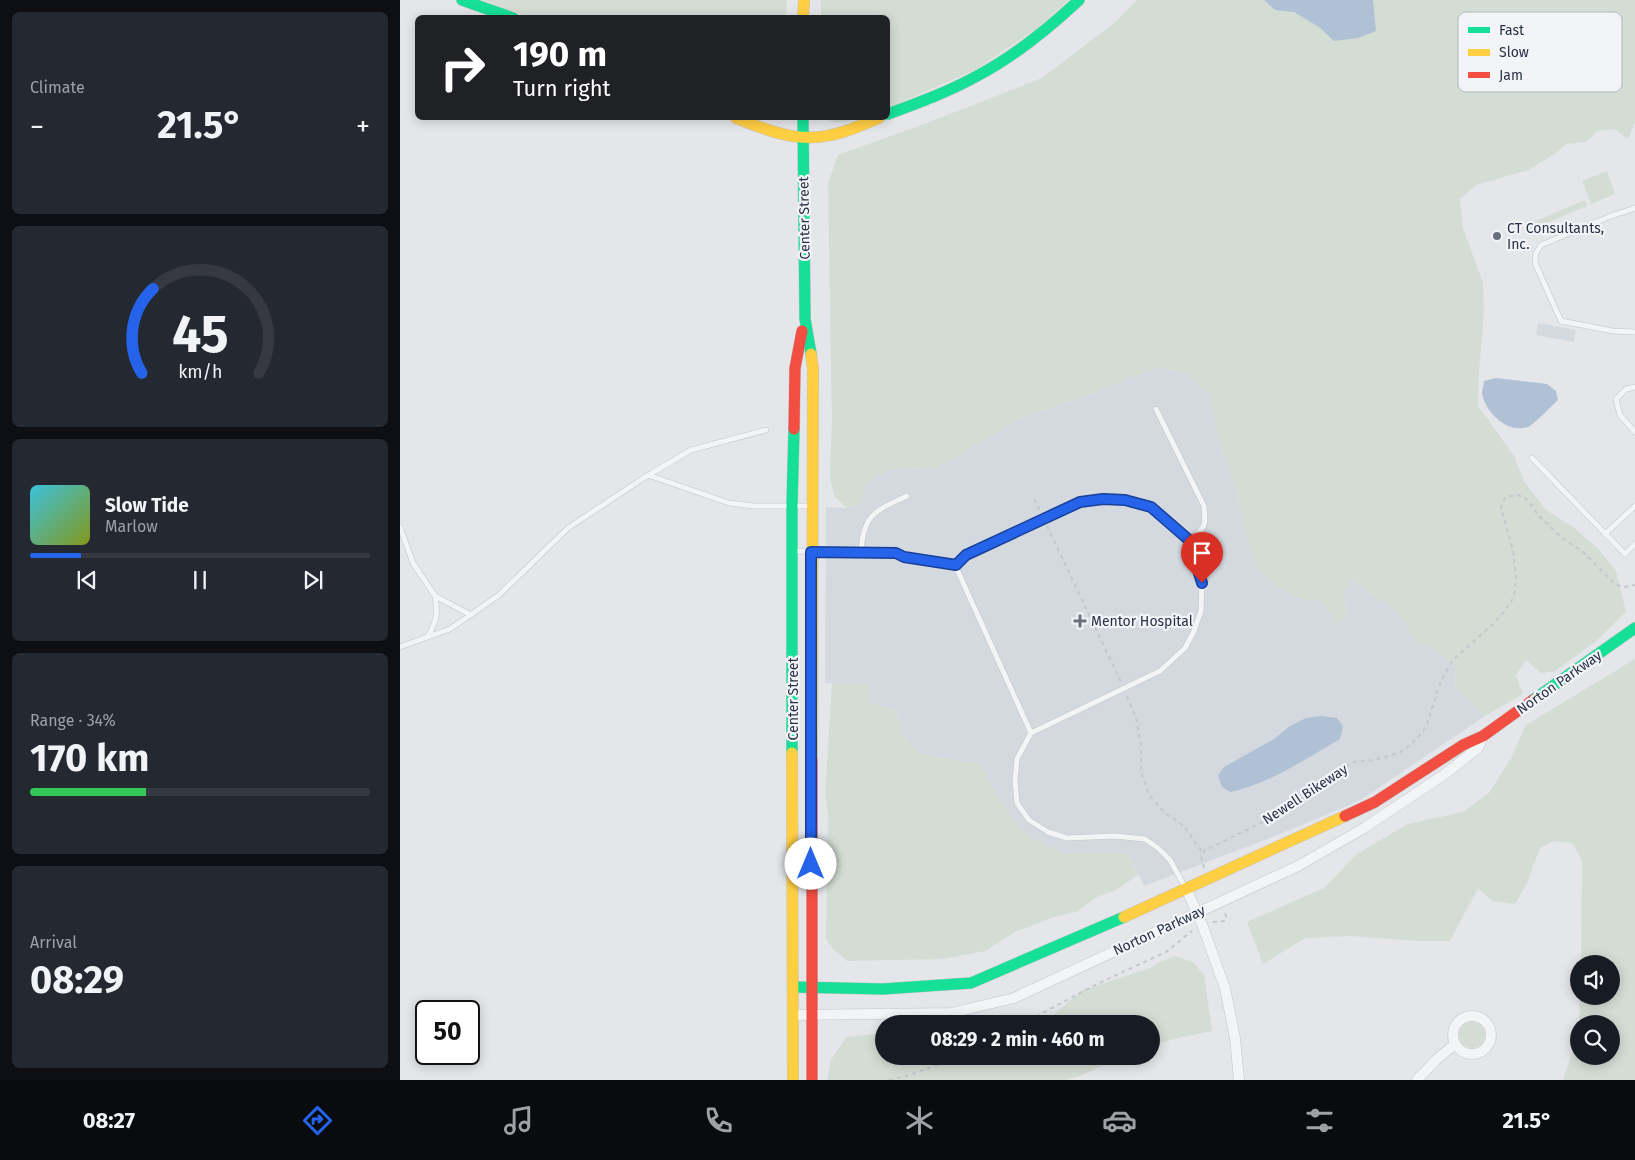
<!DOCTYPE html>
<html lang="en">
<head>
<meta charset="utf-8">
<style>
  :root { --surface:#171b24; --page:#242831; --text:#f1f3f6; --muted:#9ea1a6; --line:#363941; --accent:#2563eb }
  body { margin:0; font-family:"Fira Sans",sans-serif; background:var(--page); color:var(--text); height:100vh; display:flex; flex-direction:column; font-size:19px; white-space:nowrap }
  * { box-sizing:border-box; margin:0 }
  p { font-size:16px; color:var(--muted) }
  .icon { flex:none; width:28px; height:28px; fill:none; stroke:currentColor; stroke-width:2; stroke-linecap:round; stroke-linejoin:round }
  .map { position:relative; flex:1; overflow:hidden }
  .sheet { display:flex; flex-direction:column; gap:12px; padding:12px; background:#0d0f14; width:400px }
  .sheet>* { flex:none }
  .top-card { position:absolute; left:15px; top:15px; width:475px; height:105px; border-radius:8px; box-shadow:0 2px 12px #0003; background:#202124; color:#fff; overflow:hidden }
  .tools { position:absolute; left:1170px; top:955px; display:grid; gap:10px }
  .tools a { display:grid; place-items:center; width:50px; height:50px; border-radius:50%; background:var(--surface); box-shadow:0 2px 12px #0003; font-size:25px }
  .speed { position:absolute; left:15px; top:1000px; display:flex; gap:10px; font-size:25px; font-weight:700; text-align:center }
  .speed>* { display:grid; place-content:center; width:65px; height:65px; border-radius:50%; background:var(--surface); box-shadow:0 2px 12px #0003; line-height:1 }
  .speed .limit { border:2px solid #111; border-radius:8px; background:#fff; color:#111 }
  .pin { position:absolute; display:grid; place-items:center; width:42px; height:42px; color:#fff; margin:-51px -21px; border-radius:50% 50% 50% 0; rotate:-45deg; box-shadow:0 0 5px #0007 }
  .pin .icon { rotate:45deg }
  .me { position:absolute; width:55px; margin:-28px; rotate:0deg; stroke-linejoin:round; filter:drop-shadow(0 0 4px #0008) }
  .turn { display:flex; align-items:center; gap:18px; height:105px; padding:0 15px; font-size:22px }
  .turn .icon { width:65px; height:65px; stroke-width:2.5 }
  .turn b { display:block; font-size:35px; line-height:42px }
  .big { font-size:38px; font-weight:700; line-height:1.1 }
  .sheet .tile { flex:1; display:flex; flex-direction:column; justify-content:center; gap:8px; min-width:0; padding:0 18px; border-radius:8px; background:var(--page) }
  .sheet .dial { align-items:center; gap:0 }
  .dial svg { height:130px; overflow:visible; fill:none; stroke:var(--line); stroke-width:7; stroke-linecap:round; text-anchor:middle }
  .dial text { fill:var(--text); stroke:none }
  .song { display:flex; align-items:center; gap:15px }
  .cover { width:60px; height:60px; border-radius:8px; background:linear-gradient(135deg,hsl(190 70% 55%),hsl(70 70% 35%)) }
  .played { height:5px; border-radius:2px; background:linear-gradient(90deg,var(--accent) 15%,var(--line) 15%) }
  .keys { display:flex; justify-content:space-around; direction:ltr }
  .heat { display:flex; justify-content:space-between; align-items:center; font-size:28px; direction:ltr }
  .charge { height:8px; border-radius:4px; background:linear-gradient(90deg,#34c759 34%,var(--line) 0) }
  .trip { position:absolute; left:475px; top:1015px; width:285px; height:50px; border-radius:25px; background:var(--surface); box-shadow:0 2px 12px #0003; font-weight:700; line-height:50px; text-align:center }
  .menu { display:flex; height:80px; justify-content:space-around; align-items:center; background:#090b0e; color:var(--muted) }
  .menu .icon { width:35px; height:35px }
  .menu .active { color:var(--accent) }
  .menu b { font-size:22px; color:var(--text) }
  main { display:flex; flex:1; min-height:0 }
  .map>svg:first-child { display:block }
  .built { fill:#d4d9e0 }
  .green { fill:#d4ddd4 }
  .water { fill:#b0c1d6 }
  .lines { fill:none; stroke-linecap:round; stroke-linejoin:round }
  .lane-casing { stroke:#c2c4c7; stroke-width:6 }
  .street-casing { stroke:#c2c4c7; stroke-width:11 }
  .fast-casing { stroke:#c2c4c7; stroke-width:12 }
  .slow-casing { stroke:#c2c4c7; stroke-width:12 }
  .jam-casing { stroke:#c2c4c7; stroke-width:12 }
  .path { stroke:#c5c7cc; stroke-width:2; stroke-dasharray:4 4; stroke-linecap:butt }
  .lane { stroke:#f3f4f6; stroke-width:5 }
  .street { stroke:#f3f4f6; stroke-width:10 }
  .fast { stroke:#16e098; stroke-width:11 }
  .slow { stroke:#ffcf43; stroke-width:11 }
  .jam { stroke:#f24e42; stroke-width:11 }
  .route-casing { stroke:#184099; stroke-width:12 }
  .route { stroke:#2563eb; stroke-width:9 }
  .poi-dot { fill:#6a707e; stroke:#f2f4f8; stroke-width:2 }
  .labels { text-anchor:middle; stroke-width:4.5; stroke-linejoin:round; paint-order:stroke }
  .street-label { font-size:14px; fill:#283145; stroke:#f2f4f8 }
  .poi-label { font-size:14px; fill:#283145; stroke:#f2f4f8; text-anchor:start }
  .key { fill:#f2f4f8; stroke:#b5bac2; stroke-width:1 }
  .key-label { font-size:14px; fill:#283145 }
</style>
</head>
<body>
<main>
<section class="sheet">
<div class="tile"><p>Climate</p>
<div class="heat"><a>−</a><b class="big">21.5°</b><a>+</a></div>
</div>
<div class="tile dial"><svg viewBox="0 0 100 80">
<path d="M14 69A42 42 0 1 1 86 69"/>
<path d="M14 69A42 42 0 0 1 21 17" stroke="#2563eb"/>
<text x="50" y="56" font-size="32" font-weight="700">45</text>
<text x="50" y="72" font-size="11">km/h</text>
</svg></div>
<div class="tile">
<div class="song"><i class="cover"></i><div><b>Slow Tide</b><p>Marlow</p></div></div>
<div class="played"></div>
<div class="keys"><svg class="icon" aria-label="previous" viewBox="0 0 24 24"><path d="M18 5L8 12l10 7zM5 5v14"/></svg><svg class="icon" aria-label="pause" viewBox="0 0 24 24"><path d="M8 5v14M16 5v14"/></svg><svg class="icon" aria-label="next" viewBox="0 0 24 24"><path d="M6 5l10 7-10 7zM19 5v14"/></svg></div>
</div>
<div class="tile"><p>Range · 34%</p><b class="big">170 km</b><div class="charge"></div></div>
<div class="tile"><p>Arrival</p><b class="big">08:29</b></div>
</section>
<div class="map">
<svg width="1235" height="1080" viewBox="0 0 1235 1080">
  <rect width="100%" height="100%" fill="#e4e6e9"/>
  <path class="built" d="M1138,323L1176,330L1174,342L1136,335Z
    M758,367L786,374L810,394L820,446L836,488L843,528L902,599L922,601L948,615L943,596L950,579L976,598L999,612L1018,645L1032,648L1056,667L1055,687L1085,716L959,801L870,838L744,886L728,853H665L625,835L600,801L581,764L521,754L506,741L495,710L469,702V684L425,683L426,507L447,508L462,503L466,483L491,469L537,468L619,419L691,394Z"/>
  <path class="green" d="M83,0H387L386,17L130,18Z
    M421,0H669L635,30L575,70L488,108V18H421Z
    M737,0H1235V123L1228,139L1215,129L1197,131L1186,142L1166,144L1152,156L1128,170L1076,185L1060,199L1063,228L1083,283L1084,311L1079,373L1078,406L1114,456L1124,481L1146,510L1176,529L1199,550L1216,571L1226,612L1195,642L1155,671L1141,673L1126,660L1116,675L1123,694L1085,716L1055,687L1056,667L1032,648L1018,645L999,612L976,598L951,579L943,596L948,615L938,626L922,601L902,599L878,588L858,569L843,528L836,488L820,446L809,394L786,374L758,367L691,394L619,419L537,468L491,469L466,483L462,503L447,508L434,496L430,477L432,422L428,184L438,155L527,123L642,78L714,23Z
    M426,118H462C449,121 437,127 426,118Z
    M1207,171L1215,194L1191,204L1182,181Z
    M1185,200L1187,206L1130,230L1127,225Z
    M1235,659V1080H1163L1179,1034V1056H1211V1024H1179L1180,996H1211V964H1181L1182,861L1172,843L1153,841L1140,848L1127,883L1115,904L1092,901L1078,888L1050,941H1017L952,936L905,938L863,964L847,922L924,888L958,853L1008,824L1063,812L1089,793L1111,758L1126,725Z
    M432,683L469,684V702L495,710L506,741L521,754L581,764L600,801L625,835L665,853H728L738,875L716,890L697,897L676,912L654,917L615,932L585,951L541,959L447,961L433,949L426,939L428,816L425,794Z
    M775,956L793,962L804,975L812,1031L773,1039L751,1046V1024H642L683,990L751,968L760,962Z
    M1059 1035a13 13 0 1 1 26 0a13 13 0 1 1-26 0Z
    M484,1033V1056H723L680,1076L665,1080H427L431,1060L446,1037Z"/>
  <path class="water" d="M864,0H973L976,31L958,38L934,41L919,27L894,12L875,10Z
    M1096,378L1147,384L1156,391L1158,400C1152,406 1134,424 1128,427C1107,434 1085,412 1082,393C1082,389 1084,385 1084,381Z
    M921,716L937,718L943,726L940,739C909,757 865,786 830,792L822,787L818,776L824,767L874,739L890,726L906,718Z"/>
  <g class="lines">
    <defs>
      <path id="lane" d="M1235,208L1211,216L1141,245L1136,253L1135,263L1161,321L1213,331L1235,332
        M1235,387L1226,389L1216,399L1220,415L1235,432
        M756,409L804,506C806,527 806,527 789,540
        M1132,458L1225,554L1235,544
        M248,475L329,503L353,506H411
        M0,527L13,563L35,596L71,615
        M1205,534L1235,506
        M395,551L496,553L504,557L555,565
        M461,552C463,514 476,510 507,496
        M28,636C37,621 38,613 35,596
        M0,647L50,629L99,595L168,528L242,479L291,450L366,430
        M631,733L760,671L785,648L794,631L801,611L802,583L794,552L789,540L751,507L725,500L703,499L680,502L566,555L555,565L631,733L617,759L615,780L617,803L629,820L648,832L667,838L715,836L745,839L758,848L770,860L785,887"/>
      <path id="street" d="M787,890L803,927L825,988L835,1038L839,1080
        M393,1015L551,1013L614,998L898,866L964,828L1045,774L1078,748L1083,736
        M1053 1035a19 19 0 1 1 38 0a19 19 0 1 1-38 0Z
        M1017,1080L1037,1059L1054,1045"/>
      <path id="fast" d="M62,0L113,18
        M488,114C518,103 548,92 577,76C615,56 648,29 679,0
        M403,118L405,319L411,354
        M1133,700L1235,628
        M392,753V506L394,429
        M393,987L483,989L571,983L724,917"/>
      <path id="slow" d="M403,18L404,0
        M336,118C366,130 398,143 431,135C448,132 463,124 479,118
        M411,354L413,369L412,760
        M392,753L393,1080
        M724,917L945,816"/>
      <path id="jam" d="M394,429L395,368L402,331
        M412,760V1080
        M945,816L975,802L1063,745L1083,736L1133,700"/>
    </defs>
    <use href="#lane" class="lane-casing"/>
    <use href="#street" class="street-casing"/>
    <use href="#fast" class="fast-casing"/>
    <use href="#slow" class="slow-casing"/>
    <use href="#jam" class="jam-casing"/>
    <path class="path" d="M634,499L641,513
      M647,526L721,682
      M727,696L736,718L741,746V772L749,795L765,813L784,826L803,853
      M804,868L801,856L804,851L879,814L914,791L943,768L954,762L974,760L999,753L1008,747L1019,736L1026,727L1038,689L1045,673L1054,659L1092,625L1104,612L1114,597L1116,577L1113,550L1101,508L1104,499L1110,496L1119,495L1129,501L1138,515L1162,538L1182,551L1216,585L1224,587L1235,585
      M813,922L825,921L826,916L824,911
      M622,1024L697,984L766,952L792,931
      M489,1080L507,1076L561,1056"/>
    <use href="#lane" class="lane"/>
    <use href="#street" class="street"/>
    <use href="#fast" class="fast"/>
    <use href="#slow" class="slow"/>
    <use href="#jam" class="jam"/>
  </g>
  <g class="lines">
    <defs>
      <path id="route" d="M411,864V552L496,553L504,557L556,565L566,555L680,502L703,499L725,500L751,507L789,540L802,583"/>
    </defs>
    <use href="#route" class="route-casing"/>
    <use href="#route" class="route"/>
  </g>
  <g class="poi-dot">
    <circle cx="1097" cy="236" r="5"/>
    <path d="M677.5 613.5h5v5h5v5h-5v5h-5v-5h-5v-5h5z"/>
  </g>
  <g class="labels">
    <g class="street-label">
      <text transform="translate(404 218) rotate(-91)" y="5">Center Street</text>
      <text transform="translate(1159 682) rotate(-35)" y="5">Norton Parkway</text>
      <text transform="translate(393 699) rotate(-90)" y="5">Center Street</text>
      <text transform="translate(905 794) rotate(-33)" y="5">Newell Bikeway</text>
      <text transform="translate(759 930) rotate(-25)" y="5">Norton Parkway</text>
    </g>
    <g class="poi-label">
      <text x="1107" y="233">CT Consultants,<tspan x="1107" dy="16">Inc.</tspan></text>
      <text x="691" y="626">Mentor Hospital</text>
    </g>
  </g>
  <rect x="1058" y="12" width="164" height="80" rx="8" class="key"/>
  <rect x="1068" y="27" width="22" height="6" fill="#16e098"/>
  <rect x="1068" y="49" width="22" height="7" fill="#ffcf43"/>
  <rect x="1068" y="72" width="22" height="6" fill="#f24e42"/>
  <g class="key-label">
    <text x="1099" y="35">Fast</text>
    <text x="1099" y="57">Slow</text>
    <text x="1099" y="80">Jam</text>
  </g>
</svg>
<div class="tools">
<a><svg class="icon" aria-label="sound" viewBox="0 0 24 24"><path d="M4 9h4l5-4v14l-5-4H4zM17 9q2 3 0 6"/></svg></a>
<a><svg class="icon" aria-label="search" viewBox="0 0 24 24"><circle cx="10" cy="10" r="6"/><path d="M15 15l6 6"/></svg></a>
</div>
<div class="speed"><div class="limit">50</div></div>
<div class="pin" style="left:802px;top:583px;background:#d93025"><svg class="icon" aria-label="arrive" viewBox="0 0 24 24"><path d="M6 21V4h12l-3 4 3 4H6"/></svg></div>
<svg class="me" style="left:411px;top:864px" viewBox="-20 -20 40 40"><circle r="19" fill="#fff"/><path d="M0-13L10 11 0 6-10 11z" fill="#2563eb"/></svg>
<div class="trip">08:29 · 2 min · 460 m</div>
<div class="top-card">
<div class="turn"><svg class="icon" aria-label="right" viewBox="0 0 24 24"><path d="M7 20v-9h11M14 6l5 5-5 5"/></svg><div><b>190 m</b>Turn right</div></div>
</div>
</div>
</main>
<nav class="menu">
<b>08:27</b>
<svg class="icon active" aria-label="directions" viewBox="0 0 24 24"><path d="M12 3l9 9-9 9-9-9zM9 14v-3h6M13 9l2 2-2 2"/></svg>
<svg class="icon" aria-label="music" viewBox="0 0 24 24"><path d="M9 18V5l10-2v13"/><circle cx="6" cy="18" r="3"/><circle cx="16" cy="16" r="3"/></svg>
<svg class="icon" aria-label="phone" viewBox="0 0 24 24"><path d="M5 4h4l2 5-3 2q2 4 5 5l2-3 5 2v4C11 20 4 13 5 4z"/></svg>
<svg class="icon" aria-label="climate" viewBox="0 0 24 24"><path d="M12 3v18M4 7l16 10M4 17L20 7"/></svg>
<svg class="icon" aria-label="car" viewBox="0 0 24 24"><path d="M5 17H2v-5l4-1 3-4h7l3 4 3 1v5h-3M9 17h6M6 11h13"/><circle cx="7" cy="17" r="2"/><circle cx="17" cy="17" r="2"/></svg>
<svg class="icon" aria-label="filters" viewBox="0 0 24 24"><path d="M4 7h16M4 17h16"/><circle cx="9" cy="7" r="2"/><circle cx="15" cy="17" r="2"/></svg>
<b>21.5°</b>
</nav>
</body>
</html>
